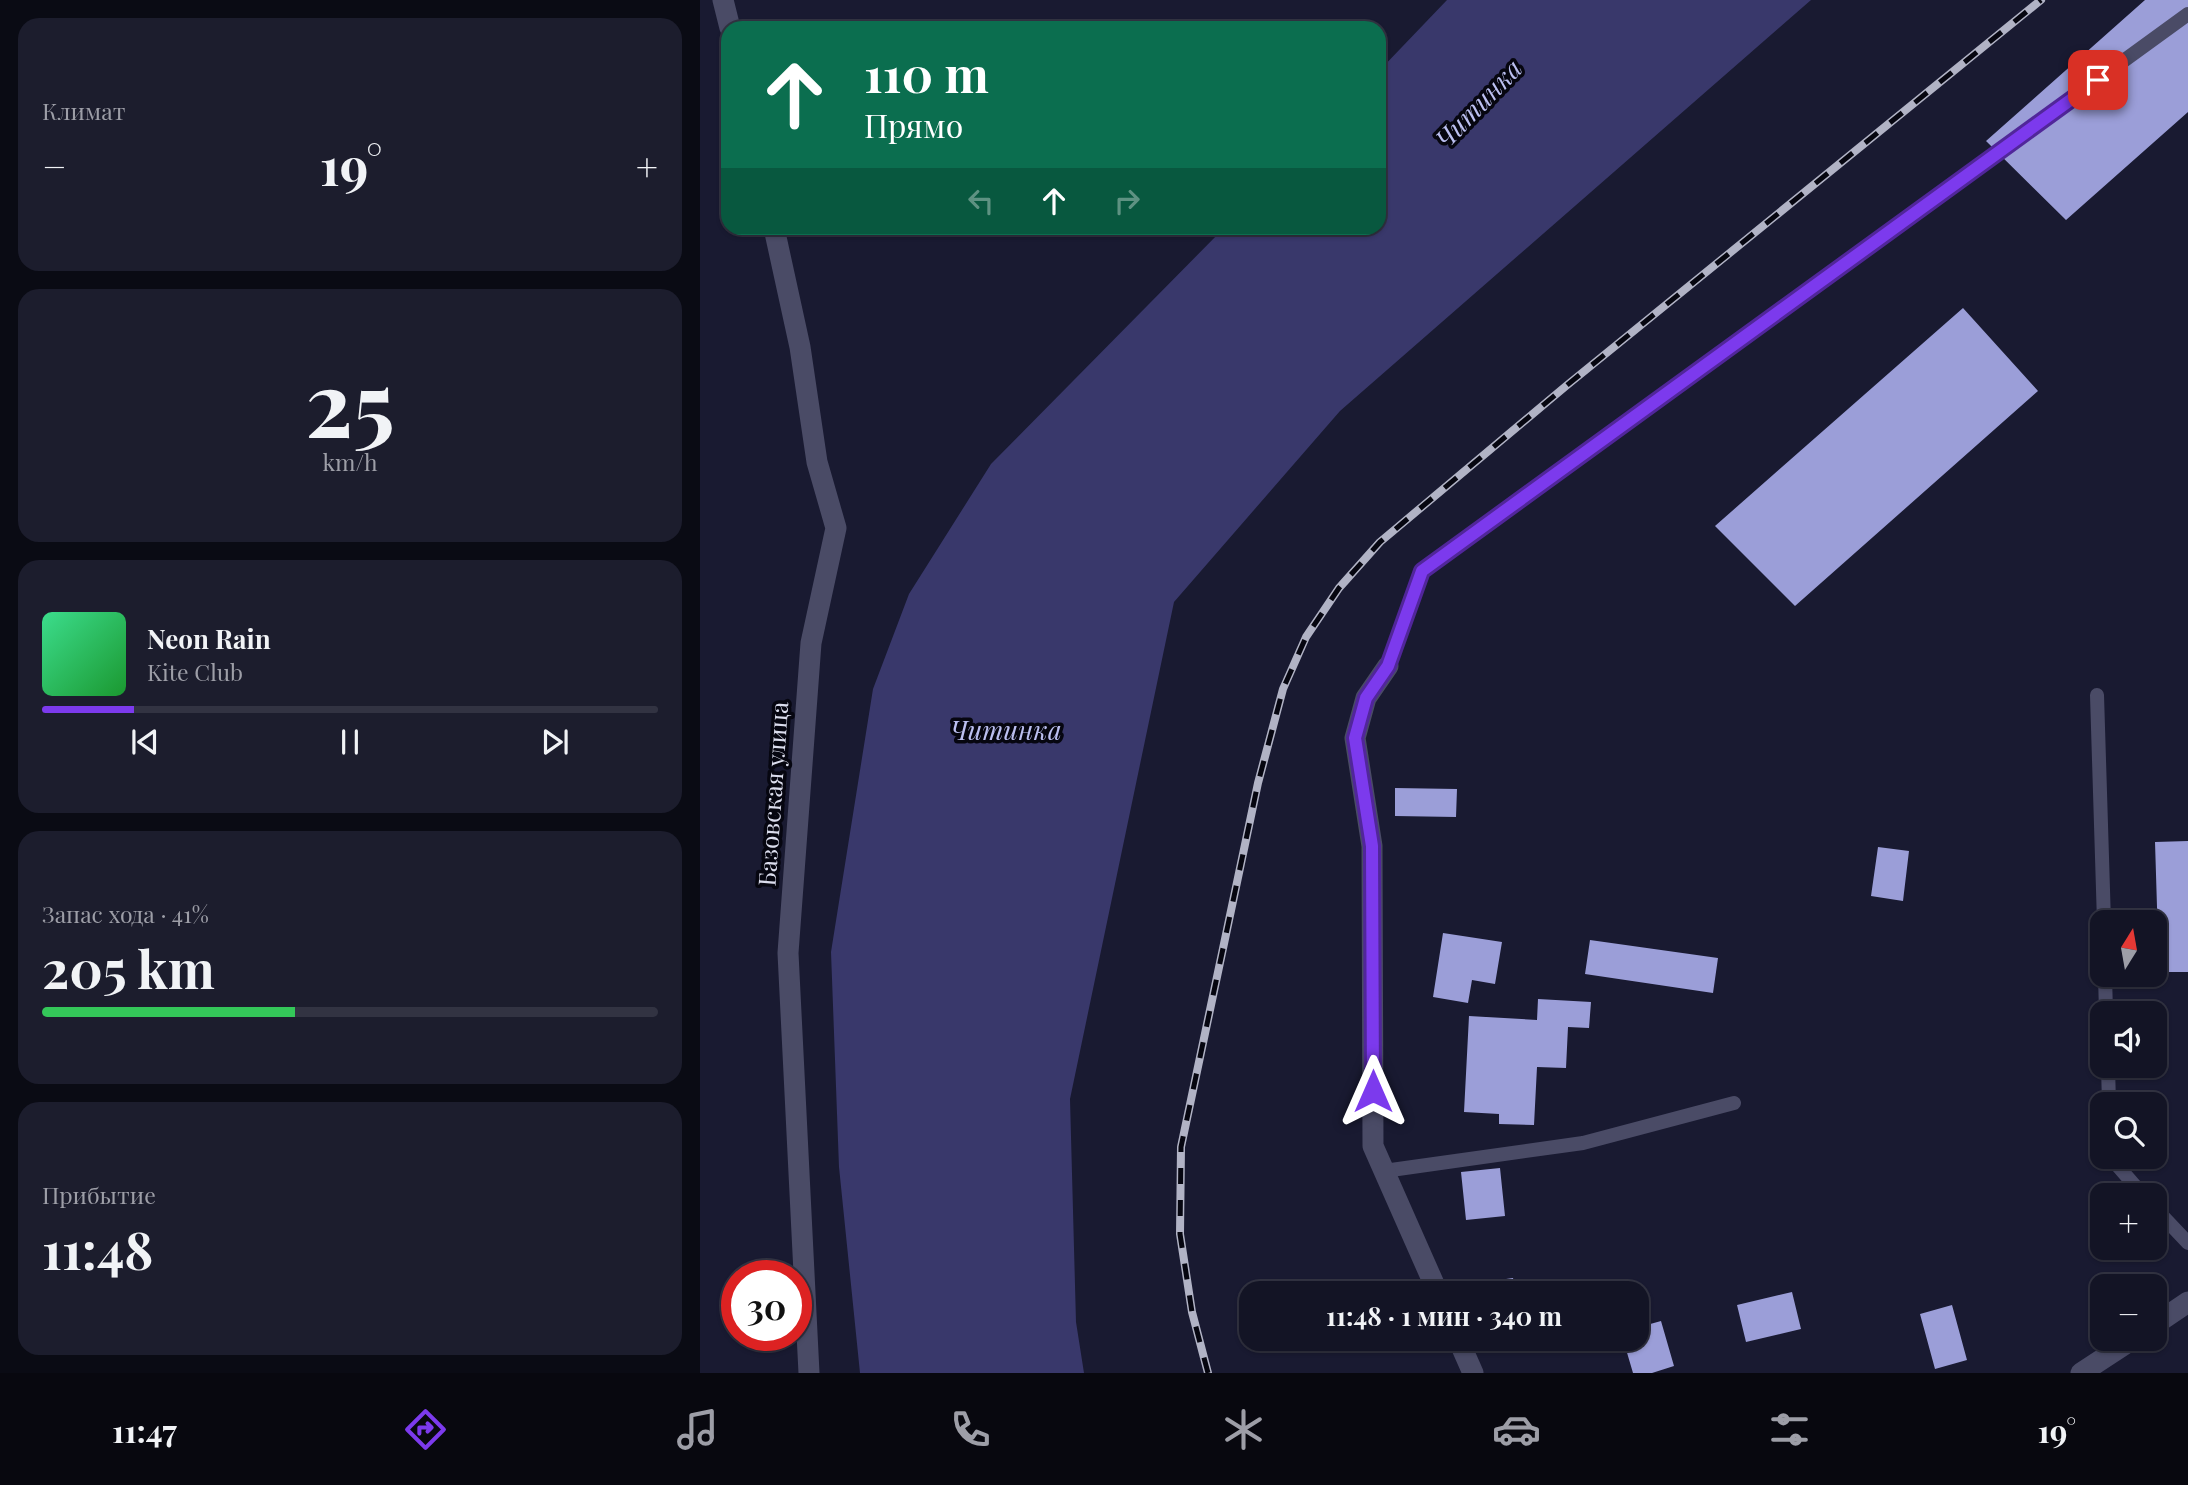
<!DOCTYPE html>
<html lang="ru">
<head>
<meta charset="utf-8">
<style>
  :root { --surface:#131425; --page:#1c1d2d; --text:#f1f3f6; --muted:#9d9ea7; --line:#323342; --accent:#7c3aed }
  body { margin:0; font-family:"Playfair Display",serif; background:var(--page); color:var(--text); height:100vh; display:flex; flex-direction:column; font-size:26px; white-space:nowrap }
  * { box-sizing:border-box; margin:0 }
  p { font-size:23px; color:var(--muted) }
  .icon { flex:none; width:38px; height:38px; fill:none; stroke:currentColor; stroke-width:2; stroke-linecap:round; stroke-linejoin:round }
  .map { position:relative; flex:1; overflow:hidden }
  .sheet { display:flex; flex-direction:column; gap:18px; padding:18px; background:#0a0b14; width:700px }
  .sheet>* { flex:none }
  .top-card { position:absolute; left:21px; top:21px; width:665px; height:214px; border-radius:21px; box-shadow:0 2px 5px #0004,0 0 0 2px var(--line); background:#0b6e4f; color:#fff; overflow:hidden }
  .needle { width:46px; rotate:11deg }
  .fabs { position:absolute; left:1390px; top:910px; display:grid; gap:14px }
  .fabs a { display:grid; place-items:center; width:77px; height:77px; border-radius:14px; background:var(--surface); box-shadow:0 2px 5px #0004,0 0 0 2px var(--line); font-size:35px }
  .speed { position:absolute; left:21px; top:1260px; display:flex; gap:14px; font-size:35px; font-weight:700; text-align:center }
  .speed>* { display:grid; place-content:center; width:91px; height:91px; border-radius:50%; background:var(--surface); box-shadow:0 2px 5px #0004,0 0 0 2px var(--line); line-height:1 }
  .speed .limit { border:10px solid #d22; background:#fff; color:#111 }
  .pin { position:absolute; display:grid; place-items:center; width:60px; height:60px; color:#fff; margin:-30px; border-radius:14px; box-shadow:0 4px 10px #0006 }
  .me { position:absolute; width:77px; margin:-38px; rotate:0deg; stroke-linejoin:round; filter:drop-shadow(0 0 5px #0008) }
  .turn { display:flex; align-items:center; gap:24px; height:147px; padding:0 28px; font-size:32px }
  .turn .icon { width:91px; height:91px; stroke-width:2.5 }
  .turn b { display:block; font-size:49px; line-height:60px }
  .lanes { display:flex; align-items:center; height:66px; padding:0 28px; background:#0003; justify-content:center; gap:35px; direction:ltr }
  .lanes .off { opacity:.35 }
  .big { font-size:52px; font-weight:700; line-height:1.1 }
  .sheet .tile { flex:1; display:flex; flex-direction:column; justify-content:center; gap:10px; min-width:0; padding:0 24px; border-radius:21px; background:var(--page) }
  .sheet .dial { align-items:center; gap:0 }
  .dial b { font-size:91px; line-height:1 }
  .song { display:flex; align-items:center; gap:21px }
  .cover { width:84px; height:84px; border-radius:10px; background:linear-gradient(135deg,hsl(150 70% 55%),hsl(130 70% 35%)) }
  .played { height:7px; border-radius:4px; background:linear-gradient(90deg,var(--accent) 15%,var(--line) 15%) }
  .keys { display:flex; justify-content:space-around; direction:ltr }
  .heat { display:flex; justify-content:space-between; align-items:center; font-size:38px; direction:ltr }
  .charge { height:10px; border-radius:5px; background:linear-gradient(90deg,#34c759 41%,var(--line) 0) }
  .trip { position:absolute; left:539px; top:1281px; width:410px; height:70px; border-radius:21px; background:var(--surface); box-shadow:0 2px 5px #0004,0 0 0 2px var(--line); font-weight:700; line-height:70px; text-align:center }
  .tabs { display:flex; height:112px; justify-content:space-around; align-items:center; background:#08080f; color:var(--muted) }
  .tabs .icon { width:49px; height:49px }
  .tabs .selected { color:var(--accent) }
  .tabs b { font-size:32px; color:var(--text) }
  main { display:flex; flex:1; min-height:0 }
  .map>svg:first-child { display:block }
  .water { fill:#39386b }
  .building { fill:#9b9ed8 }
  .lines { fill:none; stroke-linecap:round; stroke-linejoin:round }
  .lane { stroke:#4a4b66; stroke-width:14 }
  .street { stroke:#4a4b66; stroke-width:21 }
  .rail-casing { stroke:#b1b3c5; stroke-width:8 }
  .rail { stroke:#060610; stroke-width:5; stroke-dasharray:16; stroke-linecap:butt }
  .route-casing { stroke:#51269a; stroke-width:18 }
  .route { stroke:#7c3aed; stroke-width:12 }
  .labels { text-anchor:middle; stroke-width:7; stroke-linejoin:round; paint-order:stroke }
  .street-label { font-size:24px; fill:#dbdded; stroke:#060610 }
  .water-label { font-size:26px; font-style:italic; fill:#bcc0f1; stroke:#060610 }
</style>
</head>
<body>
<main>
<section class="sheet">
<div class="tile"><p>Климат</p>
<div class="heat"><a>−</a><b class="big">19°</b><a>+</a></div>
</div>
<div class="tile dial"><b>25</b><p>km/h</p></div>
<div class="tile">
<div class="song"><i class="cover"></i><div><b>Neon Rain</b><p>Kite Club</p></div></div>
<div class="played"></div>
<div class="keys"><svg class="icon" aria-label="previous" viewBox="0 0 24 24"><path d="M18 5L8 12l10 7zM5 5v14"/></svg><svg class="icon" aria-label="pause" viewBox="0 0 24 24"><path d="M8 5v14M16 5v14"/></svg><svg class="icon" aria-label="next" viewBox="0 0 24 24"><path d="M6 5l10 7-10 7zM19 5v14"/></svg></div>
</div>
<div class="tile"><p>Запас хода · 41%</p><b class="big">205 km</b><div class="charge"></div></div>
<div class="tile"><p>Прибытие</p><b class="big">11:48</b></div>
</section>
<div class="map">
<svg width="1488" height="1373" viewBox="0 0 1488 1373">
  <rect width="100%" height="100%" fill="#191a31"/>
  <path class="water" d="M747,0H1111L640,411L474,602L370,1099L376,1322L384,1373H160L139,1167L131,952L173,689L209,594L291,464L524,228H679V71Z"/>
  <path class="building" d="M1445,0H1488V112L1366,220L1286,141Z
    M1263,308L1338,391L1095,606L1015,526Z
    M695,788L757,789L756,817L695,816Z
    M1488,841V972H1459L1455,842Z
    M1178,847L1209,851L1203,901L1171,896Z
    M743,933L802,942L795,984L772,980L768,1003L733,997Z
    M890,940L1018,958L1013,993L885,974Z
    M838,999L891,1002L889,1028L868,1027L866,1068L837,1067L834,1125L799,1124V1114L764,1112L769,1016L837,1020Z
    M800,1168L805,1216L766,1220L761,1172Z
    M813,1278L816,1293H766L764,1285Z
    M1092,1292L1101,1329L1046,1342L1037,1305Z
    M1252,1305L1267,1360L1235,1369L1220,1314Z
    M961,1321L974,1366L952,1373H933L923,1339H936V1328Z"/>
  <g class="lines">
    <path class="lane" d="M688,666L722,571L1488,14
      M1397,695L1404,922
      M1405,975L1406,1013
      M1408,1066L1409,1104
      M1410,1157L1443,1195
      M684,1171L883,1143L1034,1103
      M1454,1207L1488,1243"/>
    <path class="street" d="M23,0L30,28
      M74,228L100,347L117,462L136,528L111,643L88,953L109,1373
      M688,666L666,698L655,738L672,846L673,1146L738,1293
      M1454,1325L1488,1302
      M758,1339L773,1373
      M1381,1373L1433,1339"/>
    <defs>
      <path id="rail" d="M508,1373L492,1312L480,1234L481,1147L558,783L583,689L606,637L639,588L680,542L866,386L1341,0"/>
    </defs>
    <use href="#rail" class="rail-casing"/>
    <use href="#rail" class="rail"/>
  </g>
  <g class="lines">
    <defs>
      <path id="route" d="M673,1091L672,846L655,738L666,698L688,666L722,571L1398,80"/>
    </defs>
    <use href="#route" class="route-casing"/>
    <use href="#route" class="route"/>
  </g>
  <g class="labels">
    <g class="street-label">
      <text transform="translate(74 794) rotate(-86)" y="8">Базовская улица</text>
    </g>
    <g class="water-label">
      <text transform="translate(779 104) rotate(-46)" y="9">Читинка</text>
      <text x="306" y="740">Читинка</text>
    </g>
  </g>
</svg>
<div class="fabs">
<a><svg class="needle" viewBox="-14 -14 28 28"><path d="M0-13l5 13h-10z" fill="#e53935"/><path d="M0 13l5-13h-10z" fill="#9d9ea7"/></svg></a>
<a><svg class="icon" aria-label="sound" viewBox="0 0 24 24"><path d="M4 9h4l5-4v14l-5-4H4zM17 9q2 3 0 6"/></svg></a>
<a><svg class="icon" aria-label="search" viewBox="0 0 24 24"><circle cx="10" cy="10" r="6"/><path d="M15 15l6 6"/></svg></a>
<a>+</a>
<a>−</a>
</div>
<div class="speed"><div class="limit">30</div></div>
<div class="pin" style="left:1398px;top:80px;background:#d93025"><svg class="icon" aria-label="arrive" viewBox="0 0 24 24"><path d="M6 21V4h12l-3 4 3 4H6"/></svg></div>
<svg class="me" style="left:673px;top:1091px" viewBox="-20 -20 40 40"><path d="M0-17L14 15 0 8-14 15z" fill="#7c3aed" stroke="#fff" stroke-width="4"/></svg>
<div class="trip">11:48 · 1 мин · 340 m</div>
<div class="top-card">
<div class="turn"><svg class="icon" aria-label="ahead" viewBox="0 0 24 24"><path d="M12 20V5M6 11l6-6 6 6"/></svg><div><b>110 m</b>Прямо</div></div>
<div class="lanes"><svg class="icon off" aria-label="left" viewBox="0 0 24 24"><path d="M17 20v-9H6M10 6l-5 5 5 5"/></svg><svg class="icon" aria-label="ahead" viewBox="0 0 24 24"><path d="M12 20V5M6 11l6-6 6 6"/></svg><svg class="icon off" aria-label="right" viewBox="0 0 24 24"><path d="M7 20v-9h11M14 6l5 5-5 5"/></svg></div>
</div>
</div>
</main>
<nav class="tabs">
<b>11:47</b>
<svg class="icon selected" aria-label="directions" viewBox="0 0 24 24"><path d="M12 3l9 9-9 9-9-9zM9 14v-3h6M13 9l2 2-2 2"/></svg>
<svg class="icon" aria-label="music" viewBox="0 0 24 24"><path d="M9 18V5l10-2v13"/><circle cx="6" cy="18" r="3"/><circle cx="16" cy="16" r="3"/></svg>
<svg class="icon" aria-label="phone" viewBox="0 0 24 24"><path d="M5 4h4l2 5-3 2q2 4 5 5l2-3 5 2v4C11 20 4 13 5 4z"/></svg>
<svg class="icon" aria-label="climate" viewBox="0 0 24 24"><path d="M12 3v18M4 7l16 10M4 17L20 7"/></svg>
<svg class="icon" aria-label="car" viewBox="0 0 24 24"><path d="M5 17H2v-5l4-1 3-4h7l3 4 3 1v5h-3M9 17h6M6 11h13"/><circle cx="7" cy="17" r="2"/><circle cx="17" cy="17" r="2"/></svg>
<svg class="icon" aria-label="filters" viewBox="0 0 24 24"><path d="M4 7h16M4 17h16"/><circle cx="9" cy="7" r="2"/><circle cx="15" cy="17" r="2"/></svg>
<b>19°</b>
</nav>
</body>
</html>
